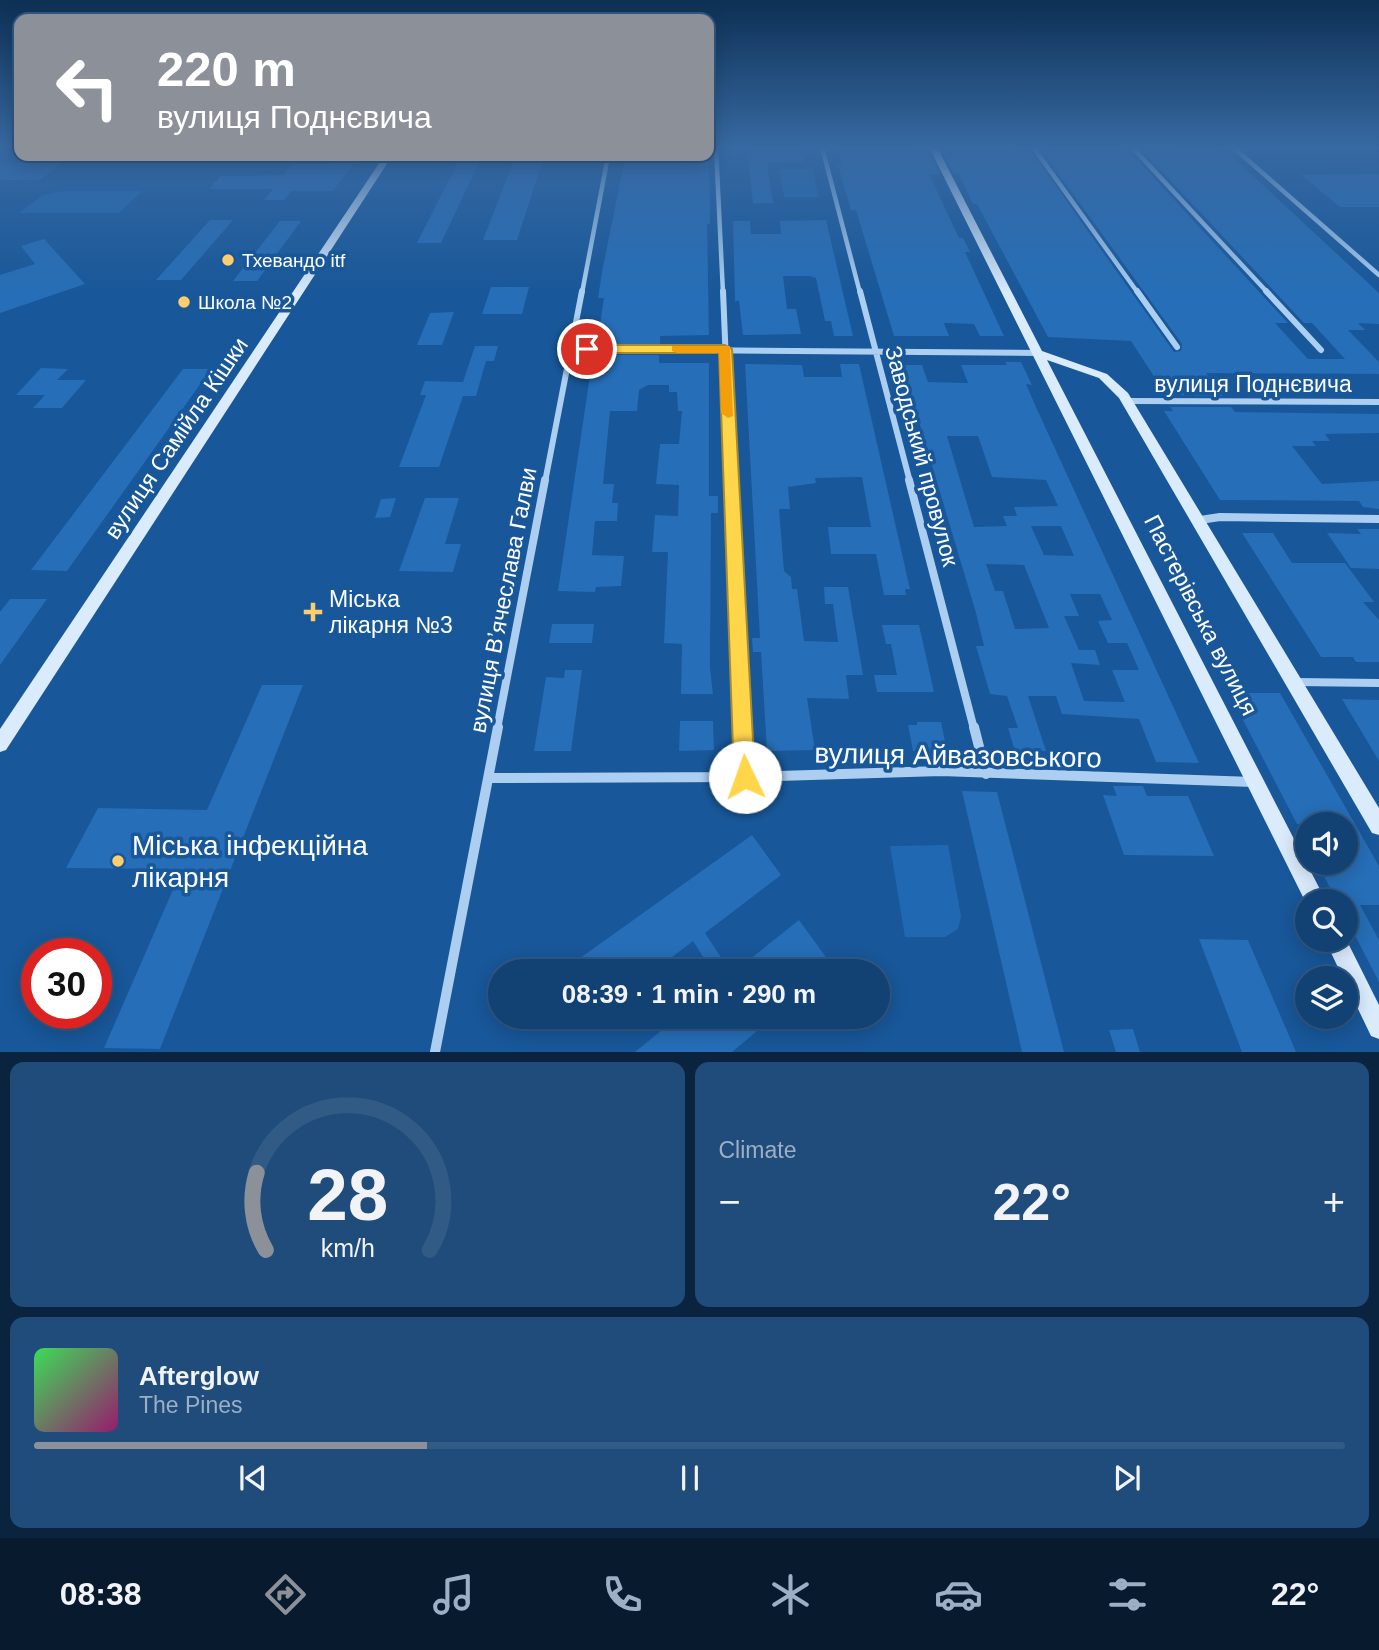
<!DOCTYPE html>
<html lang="en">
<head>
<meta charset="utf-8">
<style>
  :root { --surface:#124173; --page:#1f4c7b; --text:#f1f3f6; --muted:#9cafc4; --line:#315a85; --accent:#8c9099 }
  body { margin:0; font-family:Arial,sans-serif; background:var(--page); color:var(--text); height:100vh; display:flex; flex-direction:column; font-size:26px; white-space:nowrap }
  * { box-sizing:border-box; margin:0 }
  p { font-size:23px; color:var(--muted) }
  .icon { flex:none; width:38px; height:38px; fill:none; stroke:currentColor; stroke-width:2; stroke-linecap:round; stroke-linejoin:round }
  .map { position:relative; height:1052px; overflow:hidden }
  .panel { display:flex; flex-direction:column; gap:10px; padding:10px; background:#0a243f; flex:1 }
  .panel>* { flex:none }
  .guide { position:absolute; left:14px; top:14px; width:700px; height:147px; border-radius:14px; box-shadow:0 4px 18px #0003,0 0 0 2px var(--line); background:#8c9099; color:#fff; overflow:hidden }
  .tools { position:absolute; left:1295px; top:812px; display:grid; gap:14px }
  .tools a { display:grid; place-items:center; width:63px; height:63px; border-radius:50%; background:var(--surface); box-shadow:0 4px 18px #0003,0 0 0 2px var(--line); font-size:35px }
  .speed { position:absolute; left:21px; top:938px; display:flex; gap:14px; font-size:35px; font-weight:700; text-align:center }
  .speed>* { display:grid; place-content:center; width:91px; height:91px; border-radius:50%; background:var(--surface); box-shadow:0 4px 18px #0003,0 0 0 2px var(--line); line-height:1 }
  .speed .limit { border:10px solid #d22; background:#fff; color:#111 }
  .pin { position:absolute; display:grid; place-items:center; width:60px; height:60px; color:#fff; margin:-30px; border:4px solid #fff; border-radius:50%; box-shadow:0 2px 7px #0007 }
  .me { position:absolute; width:77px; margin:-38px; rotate:357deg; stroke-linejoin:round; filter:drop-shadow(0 0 5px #0008) }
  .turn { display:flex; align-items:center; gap:24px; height:147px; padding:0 28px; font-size:32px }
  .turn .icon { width:91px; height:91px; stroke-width:2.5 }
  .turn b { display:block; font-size:49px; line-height:60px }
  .big { font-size:52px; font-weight:600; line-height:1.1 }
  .panel .tile { flex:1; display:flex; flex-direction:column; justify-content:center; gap:10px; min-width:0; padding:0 24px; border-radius:14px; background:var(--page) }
  .panel .dial { align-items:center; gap:0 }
  .dial svg { height:182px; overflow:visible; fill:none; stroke:var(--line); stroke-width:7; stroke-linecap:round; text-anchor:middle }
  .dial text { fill:var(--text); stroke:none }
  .song { display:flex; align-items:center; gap:21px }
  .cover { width:84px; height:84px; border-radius:10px; background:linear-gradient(135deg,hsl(130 70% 55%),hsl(320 70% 35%)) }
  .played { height:7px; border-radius:4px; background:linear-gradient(90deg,var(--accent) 30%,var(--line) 30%) }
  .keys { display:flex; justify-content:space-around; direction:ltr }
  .heat { display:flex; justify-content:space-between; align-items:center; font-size:38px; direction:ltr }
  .panel .tiles { flex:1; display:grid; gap:10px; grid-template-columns:1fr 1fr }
  .tile:last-child { grid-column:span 2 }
  .trip { position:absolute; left:488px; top:959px; width:402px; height:70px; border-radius:35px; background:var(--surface); box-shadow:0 4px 18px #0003,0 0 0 2px var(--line); font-weight:600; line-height:70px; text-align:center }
  .tab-bar { display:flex; height:112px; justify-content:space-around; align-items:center; background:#071a2e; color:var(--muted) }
  .tab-bar .icon { width:49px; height:49px }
  .tab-bar .active { color:var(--accent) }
  .tab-bar b { font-size:32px; color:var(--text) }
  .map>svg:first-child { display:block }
  .green { fill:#2069b2 }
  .building { fill:#266eb7; fill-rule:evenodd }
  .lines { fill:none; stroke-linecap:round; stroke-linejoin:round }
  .street-far3 { stroke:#accff1; stroke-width:4.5 }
  .street-far2 { stroke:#accff1; stroke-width:6 }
  .street-far1 { stroke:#accff1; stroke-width:8 }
  .street { stroke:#accff1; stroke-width:10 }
  .secondary { fill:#daebfc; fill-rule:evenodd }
  .route { fill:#ffd54a; stroke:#a68a30; stroke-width:2 }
  .slow { fill:#f59e0b }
  .poi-dot { fill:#ffcd6c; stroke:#185799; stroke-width:2.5 }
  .labels { text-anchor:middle; stroke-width:7; stroke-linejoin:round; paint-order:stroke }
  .far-poi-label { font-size:19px; fill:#fff; stroke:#185799; text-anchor:start }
  .street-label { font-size:23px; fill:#fff; stroke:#185799 }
  .poi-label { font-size:23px; fill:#fff; stroke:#185799; text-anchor:start }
  .near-street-label { font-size:28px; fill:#fff; stroke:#185799 }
  .near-poi-label { font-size:28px; fill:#fff; stroke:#185799; text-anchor:start }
</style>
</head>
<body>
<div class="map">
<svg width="1379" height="1052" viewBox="0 0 1379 1052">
  <rect width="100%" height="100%" fill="#185799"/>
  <path class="green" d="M779,169H812L819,197H784Z
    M65,191H142L119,213H19L43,195Z
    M948,845L961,916L958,929L945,937H905L890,846Z"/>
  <path class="building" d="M799,147L805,162L767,163L773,203H753L747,148Z
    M837,147H916L918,153H929L940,174H929L959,238H963L970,252H965L1004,336H980L974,324L944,323L949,336H894L856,210H851L838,165H842Z
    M1014,147H1028L1174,352L1181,351L1182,344L1039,147H1111L1129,151L1288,323H1275L1308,359H1345L1312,323H1304L1143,151L1223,148L1379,293V324L1358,323L1365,330H1348L1379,362V374L1206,373L1223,396L1163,395L1153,381H1157L1131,341L1048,337L977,204H973L959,174H954L943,153H1002L1003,150H1016Z
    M339,156H359L333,191H291L284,200H264L273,189H209L221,176L283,175L292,164H333Z
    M461,156H482L441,243H417Z
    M696,157L708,159L710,193V224H707L709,335L660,336V344H597L604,298H598L602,272L625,158Z
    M514,160H543L517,240H483Z
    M0,163H62L40,180H0Z
    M1379,174V207H1340L1301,175Z
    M210,220H233L181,280H156Z
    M826,220L853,336H834L831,321H825L816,278L810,276H783L787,309H796L801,334L743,335L739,301H735L733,221H750L751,234H781L780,221Z
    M280,221H301L257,281H233Z
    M44,239L85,284L0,313V275L35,264L21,246Z
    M491,287H529L522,314H482Z
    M454,312L442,345H417L430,313Z
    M475,346H498L494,361H486L476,396H463L439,467H399L426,395H420L425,381L463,382Z
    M593,355H659V363H709V496H718V513H711L710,668L713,694H681L682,644L664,643L668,552H652L655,515L678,516L679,485L656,484L660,444H679L682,411H678L677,392H669V385H648L639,390L637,411H610L603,484H614L612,503H618L617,521H595L592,555L624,556L621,586L596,587L595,592L558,591Z
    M1005,362H1021L1032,385L1026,384L1036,407L1199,763L1156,762L1139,719L1062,714L1056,696H1028L1046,751H1015L1008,728H1018L1007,696L990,694L976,646H984L976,613L902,365H922L928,382L968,383L961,365H1007ZM947,436H978L992,477L1046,480L1058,506L1014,507L1017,516H1003L1007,526L974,527ZM1031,526H1061L1074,556L1044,555ZM986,564L1024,565L1049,628L1015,629L1003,591H995ZM1070,594H1100L1112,620L1098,621L1108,643H1127L1139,670H1112L1125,702L1084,701L1071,663L1100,665L1095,650H1079L1064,616H1079Z
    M745,364L802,365L804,377H842L840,364H859L910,589H905L906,595H884L876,554H831L828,527H871L862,477L815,478L816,483L788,487L790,509H779L784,571L791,577L792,589H797L804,641L838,642L833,604H825L824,587H848L863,675H846L849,699L807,698L815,750L767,751L761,652H753L752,638H760Z
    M41,368L68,369L57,380H86L62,408H33L45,395H16Z
    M183,369H211L67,571L31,570Z
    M1170,407H1231L1235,412L1379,414V433L1325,434L1330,441H1312L1316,446H1292L1322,484L1379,481V509L1363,507L1359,501L1220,500L1164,411H1173Z
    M396,498L390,517L375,518L381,499Z
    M425,498H459L445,544H461L453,572L399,571Z
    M1357,529H1379V569L1351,568L1327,533L1361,534Z
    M1242,533H1273L1292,563H1345L1374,602H1363L1379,620V662H1356L1353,657H1321Z
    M10,599H47L0,665V612Z
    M552,624H594L592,643H549Z
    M882,625H919L934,692H877L874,675H897L891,644H886Z
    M565,670H582L571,751H534L546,677L564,678Z
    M262,685H303L160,1049L104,1048L182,869L66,868L98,808L207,810Z
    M1229,693H1280L1379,866V905H1360L1379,940V982L1346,918V901H1337L1317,863H1346V824H1297Z
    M1342,699L1379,700V761Z
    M680,721H713L714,750L679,751Z
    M917,722H941L947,751H913L908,725H917Z
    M1113,786H1143L1147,796H1188L1214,856L1124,855L1103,795L1117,796Z
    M962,791L997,792L1064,1052H1022Z
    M752,835L781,875L705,933L730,971H712L693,941L654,971H562Z
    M799,920L836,971H735Z
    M1199,939L1248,940L1296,1052H1242Z
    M678,1017H774L732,1052H635Z
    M1133,1029L1140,1052H1116L1109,1030Z"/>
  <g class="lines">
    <path class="street-far3" d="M716,147L723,293
      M822,147L860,293
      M1033,147L1138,293
      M1132,147L1268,293
      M1233,147L1379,275
      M582,293L608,156"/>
    <path class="street-far2" d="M723,291L731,482
      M860,291L910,482
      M1137,291L1177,347
      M1266,291L1321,350
      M570,349L1038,353
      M1127,401L1379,402
      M545,482L582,291"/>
    <path class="street-far1" d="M731,480L743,729
      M909,480L974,729
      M1200,520L1220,517L1379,519
      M1296,682L1379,683
      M497,729L545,480"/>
    <path class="street" d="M743,727L745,777
      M974,727L986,774
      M490,778L745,777L941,771L1253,782
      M435,1052L498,727"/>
    <path class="secondary" d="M929,147H937L1042,351L1107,374L1128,393L1379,808V835L1372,833L1119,398L1099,378L1047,360L1326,901H1307V905Z
      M384,156H392L6,750L0,752V729Z
      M1346,939L1379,1005V1039L1371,1036L1346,984V978H1343L1325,940Z"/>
  </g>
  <linearGradient id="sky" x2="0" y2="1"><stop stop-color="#0d3054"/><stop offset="0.5" stop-color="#3769a2"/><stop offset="1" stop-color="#3769a2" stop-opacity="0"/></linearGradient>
  <rect width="1379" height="294" fill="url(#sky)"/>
  <path class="route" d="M725,345L732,349L755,777L752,784L745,787L737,784L734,777L719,353H587L581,349L587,345Z"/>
  <path class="slow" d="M672,346H730L733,416L728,418L721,413L719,353H677L672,351Z"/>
  <g class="poi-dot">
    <circle cx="228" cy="260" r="7"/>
    <circle cx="184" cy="302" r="7"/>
    <path d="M309.5 601.5h7v7h7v7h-7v7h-7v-7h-7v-7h7z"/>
    <circle cx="118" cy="861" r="7"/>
  </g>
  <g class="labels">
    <g class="far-poi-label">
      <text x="242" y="267">Тхевандо itf</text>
      <text x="198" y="309">Школа №2</text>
    </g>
    <g class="street-label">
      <text x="1253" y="392">вулиця Поднєвича</text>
      <text transform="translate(176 438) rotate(-56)" y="8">вулиця Самійла Кішки</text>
      <text transform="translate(922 456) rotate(75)" y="8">Заводський провулок</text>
      <text transform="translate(503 600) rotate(-79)" y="8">вулиця Вʼячеслава Галви</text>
      <text transform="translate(1201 615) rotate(63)" y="8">Пастерівська вулиця</text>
    </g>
    <g class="poi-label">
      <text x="329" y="607">Міська<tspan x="329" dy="26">лікарня №3</tspan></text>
    </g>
    <g class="near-street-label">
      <text transform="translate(958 755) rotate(1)" y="10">вулиця Айвазовського</text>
    </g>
    <g class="near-poi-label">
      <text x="132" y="855">Міська інфекційна<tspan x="132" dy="32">лікарня</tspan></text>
    </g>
  </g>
</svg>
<div class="tools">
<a><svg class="icon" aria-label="sound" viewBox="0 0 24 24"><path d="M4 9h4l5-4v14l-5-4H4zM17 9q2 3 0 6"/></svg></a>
<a><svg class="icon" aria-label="search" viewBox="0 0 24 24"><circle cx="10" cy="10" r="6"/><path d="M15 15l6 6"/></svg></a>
<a><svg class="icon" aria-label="layers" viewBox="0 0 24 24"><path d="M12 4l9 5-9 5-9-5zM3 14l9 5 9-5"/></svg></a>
</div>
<div class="speed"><div class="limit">30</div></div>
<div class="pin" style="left:587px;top:349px;background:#d93025"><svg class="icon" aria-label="arrive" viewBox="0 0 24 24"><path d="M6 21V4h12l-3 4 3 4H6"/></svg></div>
<svg class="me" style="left:745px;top:777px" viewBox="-20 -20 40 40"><circle r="19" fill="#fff"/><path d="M0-13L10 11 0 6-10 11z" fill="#ffd54a"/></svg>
<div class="trip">08:39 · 1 min · 290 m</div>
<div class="guide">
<div class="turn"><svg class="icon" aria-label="left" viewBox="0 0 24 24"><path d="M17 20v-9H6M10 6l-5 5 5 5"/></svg><div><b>220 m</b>вулиця Поднєвича</div></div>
</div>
</div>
<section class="panel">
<div class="tiles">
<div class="tile dial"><svg viewBox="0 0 100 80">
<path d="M14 69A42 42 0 1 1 86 69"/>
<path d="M14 69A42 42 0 0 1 10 35" stroke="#8c9099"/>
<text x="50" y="56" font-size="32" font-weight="700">28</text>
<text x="50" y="72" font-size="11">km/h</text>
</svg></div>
<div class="tile"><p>Climate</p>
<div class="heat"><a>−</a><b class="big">22°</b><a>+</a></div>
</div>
<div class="tile">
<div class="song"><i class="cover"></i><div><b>Afterglow</b><p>The Pines</p></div></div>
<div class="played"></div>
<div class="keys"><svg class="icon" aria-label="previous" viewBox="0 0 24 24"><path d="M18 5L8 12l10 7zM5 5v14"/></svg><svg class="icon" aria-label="pause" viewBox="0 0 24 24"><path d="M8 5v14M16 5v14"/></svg><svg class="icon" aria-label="next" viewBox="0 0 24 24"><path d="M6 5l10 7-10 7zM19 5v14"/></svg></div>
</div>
</div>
</section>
<nav class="tab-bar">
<b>08:38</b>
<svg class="icon active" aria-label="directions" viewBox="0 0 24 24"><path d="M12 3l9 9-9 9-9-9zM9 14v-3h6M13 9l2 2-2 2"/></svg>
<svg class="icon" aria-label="music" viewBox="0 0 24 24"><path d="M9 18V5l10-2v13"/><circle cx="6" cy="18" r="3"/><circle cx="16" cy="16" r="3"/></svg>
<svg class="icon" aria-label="phone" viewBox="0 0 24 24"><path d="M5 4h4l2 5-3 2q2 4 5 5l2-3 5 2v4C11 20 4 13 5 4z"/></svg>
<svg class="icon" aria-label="climate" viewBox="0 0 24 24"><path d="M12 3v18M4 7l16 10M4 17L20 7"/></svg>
<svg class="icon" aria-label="car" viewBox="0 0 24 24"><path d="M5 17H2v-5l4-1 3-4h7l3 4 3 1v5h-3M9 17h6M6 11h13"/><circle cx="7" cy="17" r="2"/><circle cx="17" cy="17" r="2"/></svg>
<svg class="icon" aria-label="filters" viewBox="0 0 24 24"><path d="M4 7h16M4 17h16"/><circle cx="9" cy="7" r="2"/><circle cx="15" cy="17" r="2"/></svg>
<b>22°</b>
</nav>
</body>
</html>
